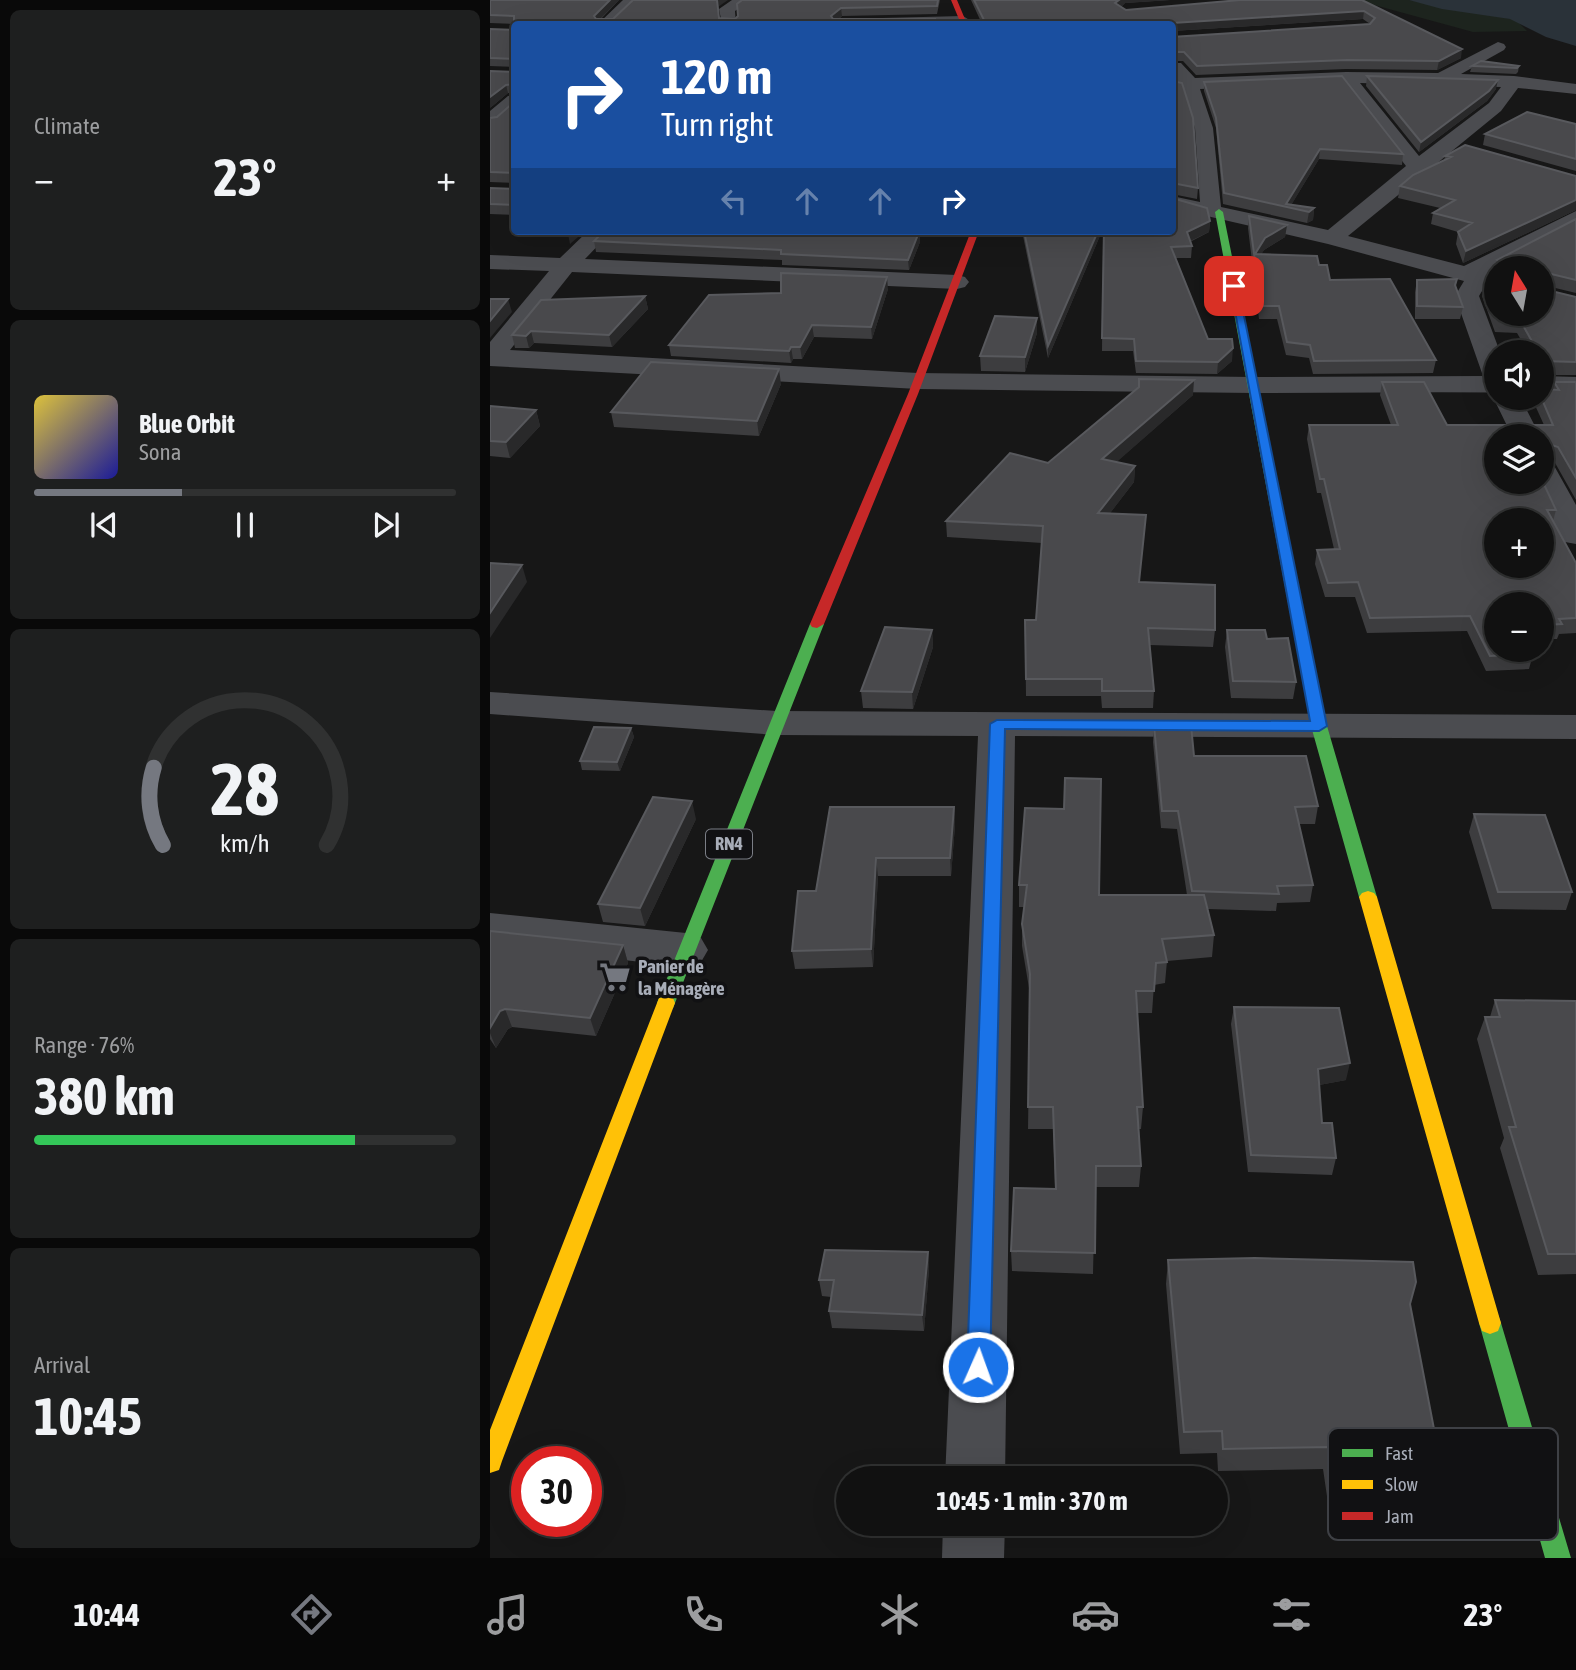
<!DOCTYPE html>
<html lang="en">
<head>
<meta charset="utf-8">
<style>
  :root { --surface:#111; --page:#1e1f1f; --text:#f1f3f6; --muted:#9c9d9f; --line:#303131; --accent:#757880 }
  body { margin:0; font-family:"Asap Condensed",sans-serif; background:var(--page); color:var(--text); height:100vh; display:flex; flex-direction:column; font-size:26px; white-space:nowrap }
  * { box-sizing:border-box; margin:0 }
  p { font-size:23px; color:var(--muted) }
  .icon { flex:none; width:38px; height:38px; fill:none; stroke:currentColor; stroke-width:2; stroke-linecap:round; stroke-linejoin:round }
  .map { position:relative; flex:1; overflow:hidden }
  .details { display:flex; flex-direction:column; gap:10px; padding:10px; background:#090909; width:490px }
  .details>* { flex:none }
  .top-card { position:absolute; left:21px; top:21px; width:665px; height:214px; border-radius:7px; box-shadow:0 7px 28px #0002,0 0 0 2px var(--line); background:#1a4fa0; color:#fff; overflow:hidden }
  .needle { width:46px; rotate:349deg }
  .fabs { position:absolute; left:994px; top:256px; display:grid; gap:14px }
  .fabs a { display:grid; place-items:center; width:70px; height:70px; border-radius:50%; background:var(--surface); box-shadow:0 7px 28px #0002,0 0 0 2px var(--line); font-size:35px }
  .speed { position:absolute; left:21px; top:1446px; display:flex; gap:14px; font-size:35px; font-weight:700; text-align:center }
  .speed>* { display:grid; place-content:center; width:91px; height:91px; border-radius:50%; background:var(--surface); box-shadow:0 7px 28px #0002,0 0 0 2px var(--line); line-height:1 }
  .speed .limit { border:10px solid #d22; background:#fff; color:#111 }
  .pin { position:absolute; display:grid; place-items:center; width:60px; height:60px; color:#fff; margin:-30px; border-radius:14px; box-shadow:0 4px 10px #0006 }
  .me { position:absolute; width:77px; margin:-38px; rotate:2deg; stroke-linejoin:round; filter:drop-shadow(0 0 5px #0008) }
  .turn { display:flex; align-items:center; gap:24px; height:147px; padding:0 35px; font-size:32px }
  .turn .icon { width:91px; height:91px; stroke-width:2.5 }
  .turn b { display:block; font-size:49px; line-height:60px }
  .lanes { display:flex; align-items:center; height:66px; padding:0 35px; background:#0003; justify-content:center; gap:35px; direction:ltr }
  .lanes .off { opacity:.35 }
  .big { font-size:52px; font-weight:700; line-height:1.1 }
  .details .card { flex:1; display:flex; flex-direction:column; justify-content:center; gap:10px; min-width:0; padding:0 24px; border-radius:10px; background:var(--page) }
  .details .dial { align-items:center; gap:0 }
  .dial svg { height:182px; overflow:visible; fill:none; stroke:var(--line); stroke-width:7; stroke-linecap:round; text-anchor:middle }
  .dial text { fill:var(--text); stroke:none }
  .song { display:flex; align-items:center; gap:21px }
  .cover { width:84px; height:84px; border-radius:10px; background:linear-gradient(135deg,hsl(50 70% 55%),hsl(240 70% 35%)) }
  .played { height:7px; border-radius:4px; background:linear-gradient(90deg,var(--accent) 35%,var(--line) 35%) }
  .keys { display:flex; justify-content:space-around; direction:ltr }
  .heat { display:flex; justify-content:space-between; align-items:center; font-size:38px; direction:ltr }
  .charge { height:10px; border-radius:5px; background:linear-gradient(90deg,#34c759 76%,var(--line) 0) }
  .trip { position:absolute; left:346px; top:1466px; width:392px; height:70px; border-radius:35px; background:var(--surface); box-shadow:0 7px 28px #0002,0 0 0 2px var(--line); font-weight:700; line-height:70px; text-align:center }
  .dock { display:flex; height:112px; justify-content:space-around; align-items:center; background:#070707; color:var(--muted) }
  .dock .icon { width:49px; height:49px }
  .dock .current { color:var(--accent) }
  .dock b { font-size:32px; color:var(--text) }
  main { display:flex; flex:1; min-height:0 }
  .map>svg:first-child { display:block }
  .green { fill:#1d241e }
  .water { fill:#2a3239 }
  .lines { fill:none; stroke-linecap:round; stroke-linejoin:round }
  .street { fill:#4b4c50; fill-rule:evenodd }
  .fast { fill:#4caf50; fill-rule:evenodd }
  .slow { fill:#ffc107; fill-rule:evenodd }
  .jam { fill:#c62828; fill-rule:evenodd }
  .wall { fill:#3d3d3f }
  .shaded-wall { fill:#29292a }
  .building { fill:#49494c; stroke:#58595d; stroke-width:2; fill-rule:evenodd }
  .route { fill:#1a73e8; stroke:#114b97; stroke-width:2 }
  .labels { text-anchor:middle; stroke-width:7; stroke-linejoin:round; paint-order:stroke }
  .shield { fill:#111113; stroke:#7b7e86; stroke-width:2 }
  .shield-label { font-size:18px; font-weight:bold; fill:#a8adb8 }
  .poi-label { font-size:19px; font-weight:bold; fill:#a8adb8; stroke:#111113; text-anchor:start }
  .key { fill:#111113; stroke:#3e4045; stroke-width:2 }
  .key-label { font-size:19px; fill:#a8adb8 }
</style>
</head>
<body>
<main>
<section class="details">
<div class="card"><p>Climate</p>
<div class="heat"><a>−</a><b class="big">23°</b><a>+</a></div>
</div>
<div class="card">
<div class="song"><i class="cover"></i><div><b>Blue Orbit</b><p>Sona</p></div></div>
<div class="played"></div>
<div class="keys"><svg class="icon" aria-label="previous" viewBox="0 0 24 24"><path d="M18 5L8 12l10 7zM5 5v14"/></svg><svg class="icon" aria-label="pause" viewBox="0 0 24 24"><path d="M8 5v14M16 5v14"/></svg><svg class="icon" aria-label="next" viewBox="0 0 24 24"><path d="M6 5l10 7-10 7zM19 5v14"/></svg></div>
</div>
<div class="card dial"><svg viewBox="0 0 100 80">
<path d="M14 69A42 42 0 1 1 86 69"/>
<path d="M14 69A42 42 0 0 1 10 35" stroke="#757880"/>
<text x="50" y="56" font-size="32" font-weight="700">28</text>
<text x="50" y="72" font-size="11">km/h</text>
</svg></div>
<div class="card"><p>Range · 76%</p><b class="big">380 km</b><div class="charge"></div></div>
<div class="card"><p>Arrival</p><b class="big">10:45</b></div>
</section>
<div class="map">
<svg width="1086" height="1558" viewBox="0 0 1086 1558">
  <rect width="100%" height="100%" fill="#171717"/>
  <path class="green" d="M866,0H919L995,14L1026,20L1037,31L983,32Z"/>
  <path class="water" d="M919,0H1086V46L1056,37L1020,19L952,9Z"/>
  <g class="lines">
    <path class="street" d="M133,0H149L124,24H108Z
      M242,0H260L245,11L246,24H232L229,9Z
      M473,16L481,21L478,24H344L352,19Z
      M1008,42L1014,44L1016,47L1014,50L971,74L1024,76L1086,84V94L1028,88L1011,111L858,236L974,266L1086,211V226L997,273L1006,275V289L995,286L989,296L1010,352H1006V397H1030L1050,436H1022L1003,397L1006,392L764,393L428,389L0,366V342L59,271L0,269V255L70,258L98,231H122L95,259L467,275L475,277L479,282L475,287L467,289L82,272L20,350L428,373L764,377L993,376L965,296L974,281L838,244L682,208V196L710,202L705,128L693,90H682V80L687,79L682,75V63H691L705,78L856,72L948,73ZM852,83L916,166L838,230L731,207L723,128L710,89ZM870,83L1011,87L999,103L929,156Z
      M24,95V109L7,124L0,126V111L18,96Z
      M1052,376L1086,377V393L1052,392Z
      M1052,459L1062,462L1086,505V544L1075,542L1070,535L1044,481H1052Z
      M0,692L287,711L1086,715V739L525,736L515,1479H455L488,736L287,735L0,714Z
      M0,913L196,933L211,938L218,950L211,962L196,967L0,945Z
      M453,1524H515L514,1558H452Z"/>
    <path class="fast" d="M729,209L733,212L837,726L887,897L884,901H872L869,897L821,726L725,212Z
      M327,620L334,624L185,1003L183,1008L176,1010L169,1008L167,1003L320,624Z
      M1000,1312L1008,1315L1011,1323L1081,1558H1055L989,1323L992,1315Z"/>
    <path class="slow" d="M878,891L884,893L887,897L1011,1323L1008,1331L1000,1334L992,1331L989,1323L869,897L872,893Z
      M176,996L183,998L185,1003L12,1461L9,1470L0,1473V1430L167,1003L169,998Z"/>
    <path class="jam" d="M461,0H467L477,24H471Z
      M481,231H489L428,394L334,624L327,628L322,627L320,624L418,394Z"/>
  </g>
  <path class="wall" d="M0,0H129L111,19H123L228,7L229,18L245,19L248,16L252,0H450L447,14L352,16L349,19H445V24H24V215L0,214V188L23,189V183L0,182V118L7,117L24,102V93H18L0,108L24,72V67L0,66V29L24,30V24L0,23Z
    M481,0H680L635,3L631,7L636,10L872,0L971,58L947,70L856,69L706,75L693,61H682V37L880,24L873,19L682,31V24H492Z
    M982,66H1029L1028,72L1026,74L980,72Z
    M877,76L1006,89L997,101L929,152L876,86Z
    M682,81L708,188L707,199L682,194Z
    M714,82L913,154L912,165L829,159L801,205L824,208L823,220L817,223L733,204L726,128L714,91Z
    M1086,124V171L993,145L995,134Z
    M955,156L1086,176V210L973,263L966,244L968,232L941,224L943,213L950,208L908,198L910,186L954,160Z
    M759,216L797,225L795,237L774,250L771,254L829,265L840,280L946,360L943,373L823,374L819,358L796,355L787,319H769L758,228Z
    M1086,219V293L1053,285V289L1086,297V375H1052V352H1038L1027,333L1005,332L992,296L995,284L1006,313L1052,268H1006V273L1005,272L1007,260Z
    M720,221L719,232L700,242L702,246L701,258H686L718,339L742,361L727,374L646,373L643,351H612L613,231Z
    M114,231H419L429,232L430,242L419,270L292,265V260L106,252L104,241Z
    M532,231H612L558,358Z
    M967,279L966,287L973,307L970,319H925V292L927,280Z
    M398,289L382,339L324,337L312,359H303L301,363L181,356L179,345Z
    M155,296L158,309L122,347L44,343L39,348H25L22,335Z
    M547,318V333L535,372L491,371L490,356Z
    M649,379L703,395L626,462L645,466L644,482L620,513L656,515L649,582L725,630L723,647L660,645L664,691L663,708H612L611,696H536L535,620H546L552,543L457,537L456,521L558,463L648,388Z
    M892,382L957,425H1054L1044,403L1046,397H1051L1062,390L1064,382H1086V500L1064,461L1053,457L1052,470V436H1006L1066,510L1063,521L1086,563V633L1069,634L1067,639H1052V604H1006L1043,654L1039,669L996,671L977,631L877,633L865,597H835L825,564L827,550L844,549L831,493H827L817,439L819,425H901L890,395Z
    M291,384L269,436L124,427L121,412Z
    M0,406L46,410L50,426L20,458L0,456Z
    M442,630L443,647L423,709L373,708L371,691Z
    M737,630L777,639L806,682L803,699L741,698L735,647Z
    M664,725L704,756L828,806L825,824H809L823,885L820,902L787,903L786,911L718,909L724,935L722,957L677,961L675,983L664,985L662,1013H647L653,1107L651,1129H649L651,1166L649,1187H605L603,1274L522,1271L521,1251L565,1189L563,1129H538L540,994L532,946V924L534,907H529V885L535,808L609,895H697L687,829L671,828L663,742Z
    M141,728L144,737L130,771L92,770L90,761Z
    M464,807L465,825L461,876H388L383,967L305,969L302,951L326,891Z
    M984,814L1082,892L1076,910L1002,909L979,832Z
    M206,819L155,926L113,922L108,904Z
    M0,931L133,945L138,963L106,1036L22,1027L18,1029L6,1048L0,1039Z
    M1005,1000L1086,1001V1274L1048,1275L1010,1148L1014,1138L987,1039L995,1017H1000Z
    M744,1007L856,1080L829,1085L832,1123L846,1158L842,1175L758,1172L741,1024Z
    M438,1252L439,1269L434,1331L342,1328L339,1311L341,1297L332,1296L329,1280Z
    M678,1260L920,1304L944,1429L970,1487L959,1508L838,1503L833,1469L728,1471L727,1453L690,1454L676,1284Z"/>
  <path class="shaded-wall" d="M120,0H129L105,24L104,16Z
    M227,0H238L228,7Z
    M629,0H680L635,3L625,12V3Z
    M351,8L352,16L341,24V16Z
    M874,11L873,19L682,31V24H681L682,23Z
    M972,49L971,58L947,70L949,61Z
    M1008,80L1006,89L997,101L929,152L931,142Z
    M16,85L18,93L0,108V97Z
    M830,149L829,159L800,207L796,204Z
    M1086,200V210L973,263L976,251Z
    M824,208L823,220L817,223L819,212Z
    M720,221L719,232L696,243L697,232Z
    M797,225L795,237L774,250L765,265V254L775,238Z
    M81,231H95L80,244L78,234Z
    M608,231H612L558,358V346Z
    M429,232L430,242L419,270L418,260Z
    M397,277L398,289L382,339L381,327Z
    M155,296L158,309L122,347L119,335Z
    M18,299L22,312L0,338V321Z
    M547,318V333L535,372V357Z
    M322,325L324,337L312,359L310,347Z
    M41,331L44,343L39,348L36,336Z
    M301,347L303,359L301,363L299,351Z
    M743,348L742,361L727,374L728,362Z
    M289,369L291,384L269,436L267,421Z
    M704,380L703,395L612,475V459Z
    M46,410L50,426L20,458L16,442Z
    M645,466L644,482L608,529V513Z
    M32,565L37,582L0,638V613Z
    M442,630L443,647L423,709L422,692Z
    M141,728L144,737L130,771L127,762Z
    M202,801L206,819L155,926L150,908Z
    M464,807L465,825L461,876L460,858Z
    M386,858L388,876L383,967L381,949Z
    M133,945L138,963L106,1036L100,1018Z
    M15,1009L22,1027L18,1029L6,1048L0,1033V1028L10,1011Z
    M860,1063L856,1080L824,1086L828,1069Z
    M438,1252L439,1269L434,1331L432,1315Z"/>
  <path class="building" d="M0,0H120L104,16L106,19H123L143,0H227L229,18L245,19L248,16L247,4L252,0H448L447,6L351,8L341,16L343,19H445L444,24H24V205L0,204V188L23,189L24,173L0,172V118L7,117L24,102V84L16,85L0,97V71L24,72V59L0,58V29L24,30V16L0,15Z
    M484,0H629L625,3L636,10L750,0H872L972,49L949,61L857,60L707,66L694,52H682V37L880,24L885,18L874,11L682,23L681,24H496Z
    M991,61L1029,66L1027,68L982,66Z
    M852,76L913,154L830,149L796,204L824,208L819,212L734,193L726,118L714,82Z
    M877,76L1008,80L999,91L931,142Z
    M682,81L692,83L703,118L708,188L682,183Z
    M1037,112L1086,124V159L995,134Z
    M975,145L1086,176V200L976,251L968,232L982,223L943,213L965,200L910,186L923,175L961,157L955,156Z
    M682,198L717,208L720,221L697,232L702,246L681,247L718,339H742L743,348L728,362L646,361L644,339L612,338L614,231H682Z
    M759,216L797,225L775,238L765,254L827,256L829,265H837L840,280L900,279L946,360L824,361L820,345L797,342L789,306H771Z
    M1086,219V280L1053,272V289L1086,297V362L1053,361L1052,359V352H1048L1030,320L1008,319L995,284L999,277L1006,278V313H1052V268H1011V263L1007,260Z
    M114,231H416L429,232L418,260L291,254V250L104,241Z
    M534,231H608L558,346Z
    M291,273L397,277L381,327L322,325L310,347H301L299,351L179,345L219,295L291,293Z
    M967,279L965,285L973,307L927,306V280Z
    M155,296L119,335L41,331L36,336L22,335L51,300Z
    M0,299H18L0,321Z
    M505,316L547,318L535,357L490,356Z
    M161,362L289,369L267,421L121,412Z
    M649,379L704,380L612,459L645,466L608,513L656,515L649,582L725,585V630L658,628L664,691H612V679H536L535,620H546L553,526L456,521L520,453L558,463L649,387Z
    M892,382H934L957,425H1063L1051,397L1052,389L1069,390L1064,382H1086V478L1068,447L1056,443L1053,445V464L1052,465V436H1006V481H1052V480L1066,510H1057L1086,563V618L1069,619L1072,624L1052,625V604H1006V649H1041L1043,654L1000,656L980,616L880,618L868,582L838,583L827,550L850,549L834,479H830L819,425H908ZM1006,520H1052V565H1006Z
    M0,406L46,410L16,442L0,441Z
    M0,563L32,565L0,613Z
    M395,627L442,630L422,692L371,691Z
    M737,630H775L777,639L798,638L806,682L743,681Z
    M664,725H701L704,756H816L828,806L805,807L823,885L787,886L789,894L702,891L688,811H672Z
    M104,727L141,728L127,762L90,761Z
    M575,778L611,779L609,895H714L724,935L672,939L677,962L666,963L664,991H646L653,1107H647L651,1166H606L605,1253L521,1251L524,1188L566,1189L563,1107H538L540,974L532,924L537,885H529L535,808L574,809Z
    M163,797L202,801L150,908L108,904Z
    M340,807H464L460,858H386L381,949L302,951L308,891H326Z
    M984,814L1055,815L1082,892H1008Z
    M0,931L133,945L100,1018L15,1009L10,1011L0,1028Z
    M1005,1000L1086,1001V1254H1058L1019,1127H1026L995,1017H1010Z
    M744,1007L849,1008L860,1063L828,1069L832,1123H842L846,1158L761,1155Z
    M335,1250L438,1252L432,1315L339,1311L344,1280H329Z
    M765,1258L923,1262L926,1282L920,1304L944,1429L959,1434L970,1487L845,1482L840,1447L733,1449L732,1431L694,1432L678,1260Z"/>
  <path class="route" d="M740,284L748,286L837,726L829,731L515,729L500,1367L496,1375L488,1378L480,1375L477,1367L500,724L507,720L820,721Z"/>
  <defs>
    <symbol id="supermarket-bare" viewBox="-9 -9 18 18"><path d="M-6-5.5h2.5l.6 2H6L4.5 2H-2.5L-4.4-4H-6ZM-1.5 3.2a1.3 1.3 0 1 0 .1 0ZM3 3.2a1.3 1.3 0 1 0 .1 0Z" fill="#757880" stroke="#111113" stroke-width="2.5" paint-order="stroke"/></symbol>
  </defs>
  <g fill-rule="evenodd">
    <use href="#supermarket-bare" x="103" y="955" width="44" height="44"/>
  </g>
  <g class="labels">
    <rect class="shield" x="216" y="829.5" width="46" height="29" rx="5"/>
    <g class="shield-label">
      <text x="239" y="850">RN4</text>
    </g>
    <g class="poi-label">
      <text x="148" y="973">Panier de<tspan x="148" dy="22">la Ménagère</tspan></text>
    </g>
  </g>
  <rect x="838" y="1428" width="230" height="112" rx="10" class="key"/>
  <rect x="852" y="1449" width="31" height="8" fill="#4caf50"/>
  <rect x="852" y="1480" width="31" height="9" fill="#ffc107"/>
  <rect x="852" y="1512" width="31" height="8" fill="#c62828"/>
  <g class="key-label">
    <text x="895" y="1460">Fast</text>
    <text x="895" y="1491">Slow</text>
    <text x="895" y="1523">Jam</text>
  </g>
</svg>
<div class="fabs">
<a><svg class="needle" viewBox="-14 -14 28 28"><path d="M0-13l5 13h-10z" fill="#e53935"/><path d="M0 13l5-13h-10z" fill="#9c9d9f"/></svg></a>
<a><svg class="icon" aria-label="sound" viewBox="0 0 24 24"><path d="M4 9h4l5-4v14l-5-4H4zM17 9q2 3 0 6"/></svg></a>
<a><svg class="icon" aria-label="layers" viewBox="0 0 24 24"><path d="M12 4l9 5-9 5-9-5zM3 14l9 5 9-5"/></svg></a>
<a>+</a>
<a>−</a>
</div>
<div class="speed"><div class="limit">30</div></div>
<div class="pin" style="left:744px;top:286px;background:#d93025"><svg class="icon" aria-label="arrive" viewBox="0 0 24 24"><path d="M6 21V4h12l-3 4 3 4H6"/></svg></div>
<svg class="me" style="left:488px;top:1367px" viewBox="-20 -20 40 40"><circle r="17" fill="#1a73e8" stroke="#fff" stroke-width="3"/><path d="M0-11L8 9 0 5-8 9z" fill="#fff"/></svg>
<div class="trip">10:45 · 1 min · 370 m</div>
<div class="top-card">
<div class="turn"><svg class="icon" aria-label="right" viewBox="0 0 24 24"><path d="M7 20v-9h11M14 6l5 5-5 5"/></svg><div><b>120 m</b>Turn right</div></div>
<div class="lanes"><svg class="icon off" aria-label="left" viewBox="0 0 24 24"><path d="M17 20v-9H6M10 6l-5 5 5 5"/></svg><svg class="icon off" aria-label="ahead" viewBox="0 0 24 24"><path d="M12 20V5M6 11l6-6 6 6"/></svg><svg class="icon off" aria-label="ahead" viewBox="0 0 24 24"><path d="M12 20V5M6 11l6-6 6 6"/></svg><svg class="icon" aria-label="right" viewBox="0 0 24 24"><path d="M7 20v-9h11M14 6l5 5-5 5"/></svg></div>
</div>
</div>
</main>
<nav class="dock">
<b>10:44</b>
<svg class="icon current" aria-label="directions" viewBox="0 0 24 24"><path d="M12 3l9 9-9 9-9-9zM9 14v-3h6M13 9l2 2-2 2"/></svg>
<svg class="icon" aria-label="music" viewBox="0 0 24 24"><path d="M9 18V5l10-2v13"/><circle cx="6" cy="18" r="3"/><circle cx="16" cy="16" r="3"/></svg>
<svg class="icon" aria-label="phone" viewBox="0 0 24 24"><path d="M5 4h4l2 5-3 2q2 4 5 5l2-3 5 2v4C11 20 4 13 5 4z"/></svg>
<svg class="icon" aria-label="climate" viewBox="0 0 24 24"><path d="M12 3v18M4 7l16 10M4 17L20 7"/></svg>
<svg class="icon" aria-label="car" viewBox="0 0 24 24"><path d="M5 17H2v-5l4-1 3-4h7l3 4 3 1v5h-3M9 17h6M6 11h13"/><circle cx="7" cy="17" r="2"/><circle cx="17" cy="17" r="2"/></svg>
<svg class="icon" aria-label="filters" viewBox="0 0 24 24"><path d="M4 7h16M4 17h16"/><circle cx="9" cy="7" r="2"/><circle cx="15" cy="17" r="2"/></svg>
<b>23°</b>
</nav>
</body>
</html>
